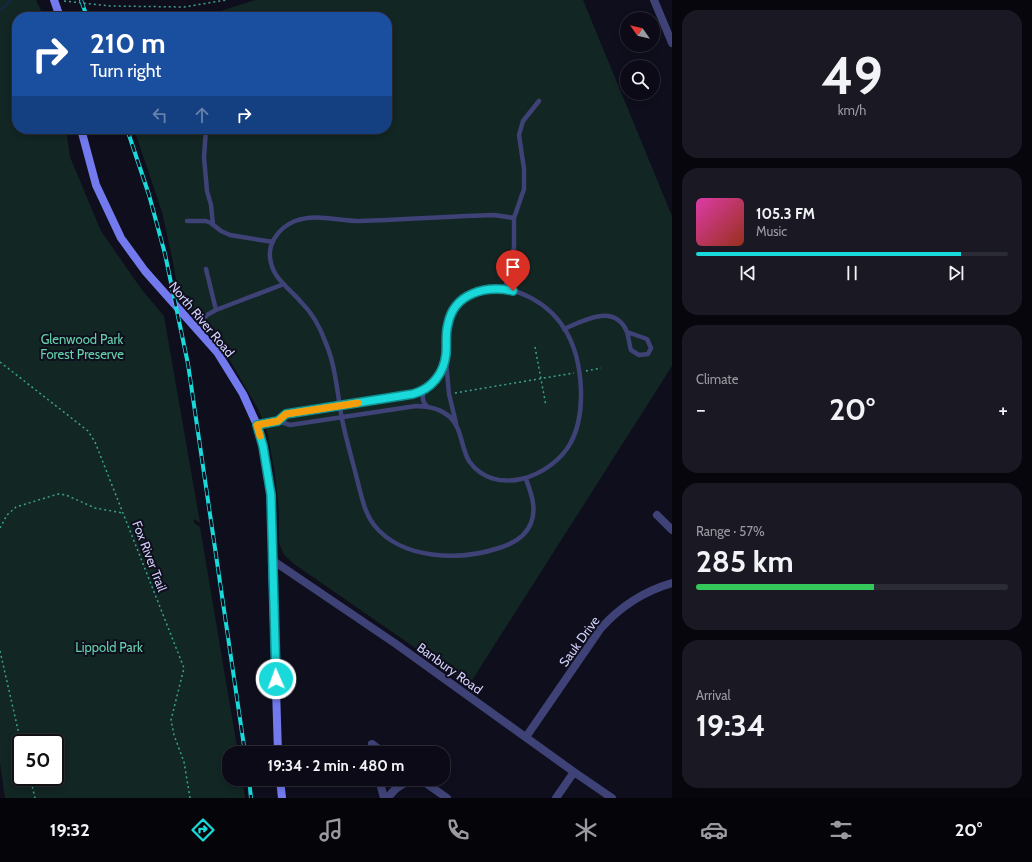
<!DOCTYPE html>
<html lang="en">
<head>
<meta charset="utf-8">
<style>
  :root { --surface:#0b0a16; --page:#191823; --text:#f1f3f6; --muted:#9a9aa1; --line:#2b2b35; --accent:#1ad9db }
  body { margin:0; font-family:Cabin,sans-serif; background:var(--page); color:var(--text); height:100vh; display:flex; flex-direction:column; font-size:15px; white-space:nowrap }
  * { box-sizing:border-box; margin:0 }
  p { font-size:13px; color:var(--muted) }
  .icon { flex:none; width:22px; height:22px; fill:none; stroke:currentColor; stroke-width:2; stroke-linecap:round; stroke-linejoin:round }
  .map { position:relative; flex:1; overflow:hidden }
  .panel { display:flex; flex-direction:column; gap:10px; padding:10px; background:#06060c; width:360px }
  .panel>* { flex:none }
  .top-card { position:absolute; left:12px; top:12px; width:380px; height:122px; border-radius:16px; box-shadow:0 2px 6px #0003,0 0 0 1px var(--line); background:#1a4fa0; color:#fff; overflow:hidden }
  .needle { width:26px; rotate:304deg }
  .fabs { position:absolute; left:620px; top:12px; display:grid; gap:8px }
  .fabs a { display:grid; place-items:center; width:40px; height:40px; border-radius:50%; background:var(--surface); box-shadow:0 2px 6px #0003,0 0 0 1px var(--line); font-size:20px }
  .speed { position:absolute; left:12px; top:734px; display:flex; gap:8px; font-size:20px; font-weight:700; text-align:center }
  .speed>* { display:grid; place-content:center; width:52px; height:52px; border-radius:50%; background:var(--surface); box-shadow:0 2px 6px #0003,0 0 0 1px var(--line); line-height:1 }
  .speed .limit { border:2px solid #111; border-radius:6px; background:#fff; color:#111 }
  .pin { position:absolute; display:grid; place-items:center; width:34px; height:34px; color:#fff; margin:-41px -17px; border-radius:50% 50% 50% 0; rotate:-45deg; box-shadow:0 0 4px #0007 }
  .pin .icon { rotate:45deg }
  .me { position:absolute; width:44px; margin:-22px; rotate:358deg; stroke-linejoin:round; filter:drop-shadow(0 0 3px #0008) }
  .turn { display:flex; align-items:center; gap:14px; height:84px; padding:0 12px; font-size:18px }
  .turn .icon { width:52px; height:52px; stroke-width:2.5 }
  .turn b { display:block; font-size:28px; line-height:34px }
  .lanes { display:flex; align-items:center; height:38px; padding:0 12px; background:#0003; justify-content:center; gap:20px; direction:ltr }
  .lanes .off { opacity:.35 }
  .big { font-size:30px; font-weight:700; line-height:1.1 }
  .panel .card { flex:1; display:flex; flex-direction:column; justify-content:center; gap:6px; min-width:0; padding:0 14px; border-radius:16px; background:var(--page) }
  .panel .dial { align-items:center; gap:0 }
  .dial b { font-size:52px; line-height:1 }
  .song { display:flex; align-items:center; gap:12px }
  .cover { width:48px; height:48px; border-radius:6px; background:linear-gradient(135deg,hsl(320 70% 55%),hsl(10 70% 35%)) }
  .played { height:4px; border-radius:2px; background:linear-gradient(90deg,var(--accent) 85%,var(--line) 85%) }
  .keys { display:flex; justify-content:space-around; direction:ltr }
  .heat { display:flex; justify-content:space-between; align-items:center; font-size:22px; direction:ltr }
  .charge { height:6px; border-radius:3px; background:linear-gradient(90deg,#34c759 57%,var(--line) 0) }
  .trip { position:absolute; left:222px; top:746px; width:228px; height:40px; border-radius:16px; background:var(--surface); box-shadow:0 2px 6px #0003,0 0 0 1px var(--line); font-weight:700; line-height:40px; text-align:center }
  .menu { display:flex; height:64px; justify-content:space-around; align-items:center; background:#040409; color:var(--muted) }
  .menu .icon { width:28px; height:28px }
  .menu .on { color:var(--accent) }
  .menu b { font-size:18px; color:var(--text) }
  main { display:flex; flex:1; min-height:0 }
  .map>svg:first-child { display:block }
  .green { fill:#122623; fill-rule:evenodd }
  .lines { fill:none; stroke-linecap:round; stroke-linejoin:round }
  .stream { stroke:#142941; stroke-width:2.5 }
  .path { stroke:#3ba292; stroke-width:1.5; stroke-dasharray:2 3; stroke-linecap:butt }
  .service { stroke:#3f4276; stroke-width:4.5 }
  .minor { stroke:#3f4276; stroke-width:8 }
  .secondary { stroke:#727aee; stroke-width:8 }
  .rail-casing { stroke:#1ad9db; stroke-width:4 }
  .rail { stroke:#0f0e1d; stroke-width:2.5; stroke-dasharray:8; stroke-linecap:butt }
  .secondary-bridge { stroke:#727aee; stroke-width:8 }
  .route-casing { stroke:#118d8e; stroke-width:10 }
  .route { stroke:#1ad9db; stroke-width:7 }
  .slow { stroke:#f59e0b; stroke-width:7 }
  .labels { text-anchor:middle; stroke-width:4; stroke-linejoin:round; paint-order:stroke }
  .street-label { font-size:13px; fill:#d1d0f9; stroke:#0f0e1d }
  .park-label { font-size:13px; fill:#65d0ab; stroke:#0f0e1d }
</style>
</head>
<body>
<main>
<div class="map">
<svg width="672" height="798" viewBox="0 0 672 798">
  <rect width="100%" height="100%" fill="#0f0e1d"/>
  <path class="green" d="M0,0H36L44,17H17V129H66L70,157L101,231L142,290L164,316L200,523L194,519V523L200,527L238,753H229V779H242L245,798H5L0,763ZM21,743H55V777H21Z
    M255,0H583L672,216V366L469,685L294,564L284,555L279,543V512L275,475L268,435L259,411L229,359L208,332L180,302L172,257L162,212L134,129H387V17H202Z"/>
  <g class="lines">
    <path class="stream" d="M0,10L11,0"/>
    <path class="path" d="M64,1L110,6L184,7L226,0
      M535,347L546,406
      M0,362L88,431L95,442L184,668L171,720L174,735L184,762L190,798
      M586,371L601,368
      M455,393L574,373
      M0,528L7,515L16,507L58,494L66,495L95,508L123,513
      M0,651L21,743
      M30,777L35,798"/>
    <path class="service" d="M206,129L204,157L207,191L211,205L213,225
      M514,218L494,215C449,216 404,220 360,221C337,221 317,213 295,221C278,228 266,245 271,263C275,280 290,289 301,302C312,313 320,327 325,341C336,366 337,393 342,419C346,439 352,459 357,479C361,494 364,512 374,525C402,560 460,561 499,548C512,544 526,536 531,523C537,508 531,493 526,479
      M187,221H206L211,223L221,231L230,235L273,242
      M206,269L216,310
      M505,289L514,247V218L524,189V169L519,135L523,121L539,101
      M195,327L207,315L216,310L284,284
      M564,329C584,320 615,303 627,332C629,338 629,344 631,350L639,355L648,354L651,348L647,339L627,332
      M446,361L449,394L456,423
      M424,390C422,396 422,402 427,406
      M257,425L278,421L286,414L413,394C464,380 430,326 463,300C469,294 476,291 484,290C517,284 551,304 567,333C583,362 587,414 570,444C551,477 495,498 469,461C461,448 462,428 450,417C441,409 427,406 416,406L290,425L278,421"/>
    <path class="minor" d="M654,0L672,43
      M657,515L672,530
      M272,560L396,644L574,772L612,798
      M526,737L601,628C620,607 644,591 672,583
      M374,753L372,744L384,753
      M379,779L384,798
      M388,798C395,786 406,781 420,779L447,798
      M556,798L574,772"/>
    <path class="secondary" d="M81,129L96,185L121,238L145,271L217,352L243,394L257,425L263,446L271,495L272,514V560L278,753
      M280,779L282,798"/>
    <defs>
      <path id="rail" d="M81,0L87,17
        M127,129L149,195L165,254L188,364L245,753
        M249,779L251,798"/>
    </defs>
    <use href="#rail" class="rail-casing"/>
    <use href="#rail" class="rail"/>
    <path class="secondary-bridge" d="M54,0L60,17"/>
  </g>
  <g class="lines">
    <defs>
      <path id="route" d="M276,679L271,495L263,446L257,425L278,421L286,414L413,394C432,389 444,373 446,354C447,344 445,334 448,324C454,293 486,285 513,291"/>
    </defs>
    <use href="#route" class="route-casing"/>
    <use href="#route" class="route"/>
    <path class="slow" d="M260,436L257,425L278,421L286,414L358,403"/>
  </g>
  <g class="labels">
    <g class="street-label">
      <text transform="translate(202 319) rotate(50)" y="5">North River Road</text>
      <text transform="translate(150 556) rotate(69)" y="5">Fox River Trail</text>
      <text transform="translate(579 641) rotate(-54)" y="5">Sauk Drive</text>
      <text transform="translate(450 668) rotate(36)" y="5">Banbury Road</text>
    </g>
    <g class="park-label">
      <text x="82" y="344">Glenwood Park<tspan x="82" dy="15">Forest Preserve</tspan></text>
      <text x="109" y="652">Lippold Park</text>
    </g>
  </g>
</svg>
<div class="fabs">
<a><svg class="needle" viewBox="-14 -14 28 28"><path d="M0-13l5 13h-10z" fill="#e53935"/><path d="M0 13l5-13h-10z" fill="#9a9aa1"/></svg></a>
<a><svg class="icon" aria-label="search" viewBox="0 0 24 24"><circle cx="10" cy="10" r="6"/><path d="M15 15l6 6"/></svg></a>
</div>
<div class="speed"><div class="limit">50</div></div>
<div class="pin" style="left:513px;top:291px;background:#d93025"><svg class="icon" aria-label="arrive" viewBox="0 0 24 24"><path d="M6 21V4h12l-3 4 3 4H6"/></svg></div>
<svg class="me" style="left:276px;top:679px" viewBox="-20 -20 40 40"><circle r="17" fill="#1ad9db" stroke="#fff" stroke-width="3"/><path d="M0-11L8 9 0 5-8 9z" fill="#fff"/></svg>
<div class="trip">19:34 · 2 min · 480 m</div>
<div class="top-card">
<div class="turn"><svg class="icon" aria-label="right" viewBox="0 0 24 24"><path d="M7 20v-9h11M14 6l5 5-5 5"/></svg><div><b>210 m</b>Turn right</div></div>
<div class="lanes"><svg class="icon off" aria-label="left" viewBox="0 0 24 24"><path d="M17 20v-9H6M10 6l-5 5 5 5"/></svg><svg class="icon off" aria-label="ahead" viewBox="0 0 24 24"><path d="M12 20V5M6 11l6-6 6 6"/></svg><svg class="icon" aria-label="right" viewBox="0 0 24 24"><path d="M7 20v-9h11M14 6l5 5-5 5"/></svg></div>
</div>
</div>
<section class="panel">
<div class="card dial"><b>49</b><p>km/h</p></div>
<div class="card">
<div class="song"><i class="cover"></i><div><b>105.3 FM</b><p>Music</p></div></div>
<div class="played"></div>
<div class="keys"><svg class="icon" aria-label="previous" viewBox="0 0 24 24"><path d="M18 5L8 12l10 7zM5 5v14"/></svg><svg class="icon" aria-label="pause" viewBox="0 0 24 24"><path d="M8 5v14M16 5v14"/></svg><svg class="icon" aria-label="next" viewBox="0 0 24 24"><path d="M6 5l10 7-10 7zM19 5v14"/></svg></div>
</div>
<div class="card"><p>Climate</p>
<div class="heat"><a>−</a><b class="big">20°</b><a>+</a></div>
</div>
<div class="card"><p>Range · 57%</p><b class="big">285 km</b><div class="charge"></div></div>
<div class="card"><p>Arrival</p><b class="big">19:34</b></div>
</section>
</main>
<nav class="menu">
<b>19:32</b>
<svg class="icon on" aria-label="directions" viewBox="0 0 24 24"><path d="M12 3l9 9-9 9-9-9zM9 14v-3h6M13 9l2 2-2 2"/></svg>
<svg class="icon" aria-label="music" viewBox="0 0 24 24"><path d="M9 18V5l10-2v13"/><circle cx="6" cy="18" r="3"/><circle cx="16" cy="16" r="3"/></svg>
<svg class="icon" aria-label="phone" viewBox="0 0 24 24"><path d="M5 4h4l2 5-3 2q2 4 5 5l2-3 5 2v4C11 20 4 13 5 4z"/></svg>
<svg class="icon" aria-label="climate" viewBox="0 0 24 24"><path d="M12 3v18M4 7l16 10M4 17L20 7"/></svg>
<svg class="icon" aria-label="car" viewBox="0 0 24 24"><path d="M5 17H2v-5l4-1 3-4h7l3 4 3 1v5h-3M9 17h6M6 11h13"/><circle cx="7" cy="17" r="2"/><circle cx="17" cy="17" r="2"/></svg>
<svg class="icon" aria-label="filters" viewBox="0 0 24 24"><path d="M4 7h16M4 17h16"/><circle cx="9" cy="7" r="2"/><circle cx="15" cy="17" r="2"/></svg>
<b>20°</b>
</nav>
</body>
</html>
